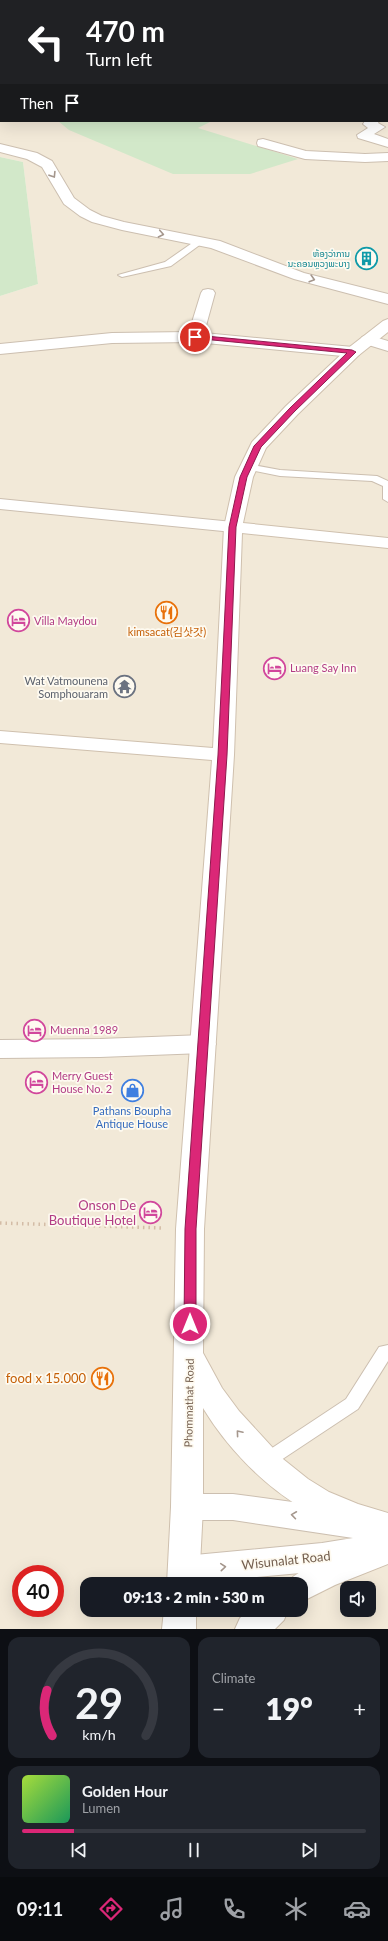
<!DOCTYPE html>
<html lang="en">
<head>
<meta charset="utf-8">
<style>
  :root { --surface:#171b24; --page:#20242c; --text:#f1f3f6; --muted:#9ea1a6; --line:#363941; --accent:#db2777 }
  body { margin:0; font-family:Lato,"Noto Sans KR","Noto Sans Lao",sans-serif; background:var(--page); color:var(--text); height:100vh; display:flex; flex-direction:column; font-size:15px; white-space:nowrap }
  * { box-sizing:border-box; margin:0 }
  p { font-size:13px; color:var(--muted) }
  .icon { flex:none; width:22px; height:22px; fill:none; stroke:currentColor; stroke-width:2; stroke-linecap:round; stroke-linejoin:round }
  .map { position:relative; height:1629px; overflow:hidden }
  .sheet { display:flex; flex-direction:column; gap:8px; padding:8px; background:#0d0f14; flex:1 }
  .sheet>* { flex:none }
  .guide { position:absolute; left:0px; top:0px; width:388px; height:122px; box-shadow:0 4px 16px #0002; background:#202124; color:#fff; overflow:hidden }
  .tools { position:absolute; left:340px; top:1581px; display:grid; gap:8px }
  .tools a { display:grid; place-items:center; width:36px; height:36px; border-radius:8px; background:var(--surface); box-shadow:0 4px 16px #0002; font-size:20px }
  .speed { position:absolute; left:12px; top:1565px; display:flex; gap:8px; font-size:20px; font-weight:700; text-align:center }
  .speed>* { display:grid; place-content:center; width:52px; height:52px; border-radius:50%; background:var(--surface); box-shadow:0 4px 16px #0002; line-height:1 }
  .speed .limit { border:6px solid #d22; background:#fff; color:#111 }
  .pin { position:absolute; display:grid; place-items:center; width:34px; height:34px; color:#fff; margin:-17px; border:2px solid #fff; border-radius:50%; box-shadow:0 1px 4px #0007 }
  .me { position:absolute; width:44px; margin:-22px; rotate:0deg; stroke-linejoin:round; filter:drop-shadow(0 0 3px #0008) }
  .turn { display:flex; align-items:center; gap:14px; height:84px; padding:0 20px; font-size:18px }
  .turn .icon { width:52px; height:52px; stroke-width:2.5 }
  .turn b { display:block; font-size:28px; line-height:34px }
  .then { display:flex; align-items:center; height:38px; padding:0 20px; background:#0003; gap:8px; font-size:15px }
  .big { font-size:30px; font-weight:800; line-height:1.1 }
  .sheet .tile { flex:1; display:flex; flex-direction:column; justify-content:center; gap:6px; min-width:0; padding:0 14px; border-radius:12px; background:var(--page) }
  .sheet .dial { align-items:center; gap:0 }
  .dial svg { height:104px; overflow:visible; fill:none; stroke:var(--line); stroke-width:7; stroke-linecap:round; text-anchor:middle }
  .dial text { fill:var(--text); stroke:none }
  .song { display:flex; align-items:center; gap:12px }
  .cover { width:48px; height:48px; border-radius:6px; background:linear-gradient(135deg,hsl(80 70% 55%),hsl(150 70% 35%)) }
  .played { height:4px; border-radius:2px; background:linear-gradient(90deg,var(--accent) 15%,var(--line) 15%) }
  .keys { display:flex; justify-content:space-around; direction:ltr }
  .heat { display:flex; justify-content:space-between; align-items:center; font-size:22px; direction:ltr }
  .sheet .tiles { flex:1; display:grid; gap:8px; grid-template-columns:1fr 1fr }
  .tile:last-child { grid-column:span 2 }
  .trip { position:absolute; left:80px; top:1577px; width:228px; height:40px; border-radius:12px; background:var(--surface); box-shadow:0 4px 16px #0002; font-weight:800; line-height:40px; text-align:center }
  .tab-bar { display:flex; height:64px; justify-content:space-around; align-items:center; background:#090b0e; color:var(--muted) }
  .tab-bar .icon { width:28px; height:28px }
  .tab-bar .current { color:var(--accent) }
  .tab-bar b { font-size:18px; color:var(--text) }
  .map>svg:first-child { display:block }
  .residential { fill:#f2e9d8; fill-rule:evenodd }
  .green { fill:#d2e8c9 }
  .lines { fill:none; stroke-linecap:round; stroke-linejoin:round }
  .lane-casing { stroke:#ccbfb0; stroke-width:2 }
  .street-casing { stroke:#ccbfb0; stroke-width:2 }
  .secondary-casing { stroke:#cfc0ae; stroke-width:2 }
  .path { stroke:#d3bca6; stroke-width:3.5; stroke-dasharray:1.5 4; stroke-linecap:butt }
  .lane { fill:#fff; fill-rule:evenodd }
  .street { fill:#fff; fill-rule:evenodd }
  .secondary { fill:#fff; fill-rule:evenodd }
  .oneway { stroke:#a5978d }
  .route { fill:#db2777; stroke:#8e194d }
  .labels { text-anchor:middle; stroke-width:3.5; stroke-linejoin:round; paint-order:stroke }
  .far-culture-label { font-size:9px; fill:#0d838f; stroke:#fefaf0; text-anchor:end }
  .hotel-label { font-size:11px; fill:#b23c85; stroke:#fefaf0; text-anchor:start }
  .food-label { font-size:11px; fill:#c56008; stroke:#fefaf0 }
  .worship-label { font-size:11px; fill:#5b616d; stroke:#fefaf0; text-anchor:end }
  .shop-label { font-size:11px; fill:#366cbe; stroke:#fefaf0 }
  .street-label { font-size:11px; fill:#745f4f; stroke:#fefaf0 }
  .near-hotel-label { font-size:13px; fill:#b23c85; stroke:#fefaf0; text-anchor:end }
  .near-food-label { font-size:13px; fill:#c56008; stroke:#fefaf0; text-anchor:end }
  .near-street-label { font-size:13px; fill:#745f4f; stroke:#fefaf0 }
</style>
</head>
<body>
<div class="map">
<svg width="388" height="1629" viewBox="0 0 388 1629">
  <rect width="100%" height="100%" fill="#fbf6ea"/>
  <path class="residential" d="M0,0H388V1629H0V296L38,284L23,162L0,157ZM1,1H387V121H1ZM21,1574H55V1608H21ZM87,1584H301V1610H87ZM347,1588H369V1610H347Z"/>
  <path class="green" d="M58,121H212L198,128L298,159L250,174H173L69,130Z
    M0,157L23,162L38,284L0,296Z"/>
  <g class="lines">
    <defs>
      <path id="lane" d="M198,239L205,241L171,266L122,277L118,275L165,262Z
        M248,464L280,470L377,476L388,481V502L383,499V486L372,481L280,476L245,469L243,467Z
        M388,1345V1361L358,1409L272,1466L266,1468L260,1466L258,1461L260,1456L346,1399L379,1347Z"/>
      <path id="street" d="M178,0H190V1H178Z
        M388,107V115L387,116V108Z
        M365,121H379L378,123L385,127L374,134L388,139V147L358,138L357,135L368,128L363,124Z
        M263,139L306,151L365,154L388,153V161L365,162L305,159L258,146L257,143L258,140Z
        M0,144L37,153L52,161L74,198L90,210L102,216L124,222L220,241L304,273L388,294V304L294,279L211,248L122,230L92,222L80,216L64,204L42,167L27,159L0,152Z
        M208,289L213,290L215,293L204,333L353,347L359,349L361,352L359,355L353,357L195,342L112,343L0,354V344L112,333L189,332L201,293L203,290Z
        M368,335L388,341V351L362,343L360,340L362,337Z
        M0,499L233,522L239,523L242,527L239,531L233,532L0,509Z
        M203,1035L212,1038L216,1044L212,1050L203,1053L100,1057L0,1058V1040L100,1039Z
        M187,1494H233L388,1515V1560L322,1571L183,1584L173,1580L168,1570L173,1560L184,1556L322,1543L353,1538L233,1520H187L176,1517L171,1507L176,1497Z"/>
      <path id="secondary" d="M41,0H57V1H41Z
        M305,0H326L305,1Z
        M388,319V332L359,355L298,414L266,448L253,477L243,523L388,538V548L242,533L234,755L204,1229L203,1353L222,1388L239,1411L283,1459L308,1479L329,1492L358,1504L388,1513V1564L335,1585L301,1602V1584H287C295,1567 361,1546 381,1539C353,1530 324,1521 299,1506C261,1483 226,1446 203,1408V1507L199,1584H167L171,1507L176,1229L212,760L0,743V731L213,748L224,527L235,477L252,442L286,406L347,349L383,321Z
        M164,1610H196V1629H162Z
        M249,1610H288L284,1620L275,1629H235L240,1618Z"/>
    </defs>
    <use href="#lane" class="lane-casing"/>
    <use href="#street" class="street-casing"/>
    <use href="#secondary" class="secondary-casing"/>
    <path class="path" d="M0,1223L163,1228"/>
    <use href="#lane" class="lane"/>
    <use href="#street" class="street"/>
    <use href="#secondary" class="secondary"/>
  </g>
  <defs><path id="oneway-chevron" d="M-2-3.5L2.5 0L-2 3.5" fill="none" stroke-width="1.6" stroke-linecap="round" stroke-linejoin="round"/></defs>
  <g class="oneway">
    <use href="#oneway-chevron" transform="translate(53 175) rotate(58)"/>
    <use href="#oneway-chevron" transform="translate(161 234) rotate(11)"/>
    <use href="#oneway-chevron" transform="translate(312 279) rotate(16)"/>
    <use href="#oneway-chevron" transform="translate(239 1433) rotate(-130)"/>
    <use href="#oneway-chevron" transform="translate(294 1515) rotate(-172)"/>
    <use href="#oneway-chevron" transform="translate(223 1567) rotate(-5)"/>
  </g>
  <path class="route" d="M195,335L352,350L356,352L295,411L261,447L247,477L236,527L227,755L196,1229V1324L194,1327H186L184,1324L185,1229L218,755L229,527L240,477L254,446L290,408L347,353L192,338V336Z"/>
  <defs>
    <symbol id="building-ring" viewBox="-11 -11 22 22"><circle r="9.5" fill="#fefaf0" stroke="#0f9aa8" stroke-width="1.5"/><path d="M-4-6H4V6H1V3H-1V6H-4ZM-2.5-4.3h1.7v1.8h-1.7ZM.8-4.3h1.7v1.8H.8ZM-2.5-1h1.7V.8h-1.7ZM.8-1h1.7V.8H.8Z" fill="#0f9aa8"/></symbol>
    <symbol id="restaurant-ring" viewBox="-11 -11 22 22"><circle r="9.5" fill="#fefaf0" stroke="#e8710a" stroke-width="1.5"/><path d="M-5-6h1v4h1v-4h1v4h1v-4h1v5L-1.5 .5V6h-2V.5L-5-1ZM5-6V6H3V1.5H1.5Q1.5-4 5-6Z" fill="#e8710a"/></symbol>
    <symbol id="hotel-ring" viewBox="-11 -11 22 22"><circle r="9.5" fill="#fefaf0" stroke="#d1479c" stroke-width="1.5"/><path d="M-6-4.5h1.5V1H6V5H4.5V3h-9V5H-6ZM-4 0a1.8 1.8 0 1 1 3.6 0ZM.5 0V-2.5h3Q6-2.5 6 0Z" fill="#d1479c"/></symbol>
    <symbol id="temple-ring" viewBox="-11 -11 22 22"><circle r="9.5" fill="#fefaf0" stroke="#6b7280" stroke-width="1.5"/><path d="M0-6L5-2H3V0L6.5 2.5H4V6H1.5V3h-3V6H-4V2.5H-6.5L-3 0V-2H-5Z" fill="#6b7280"/></symbol>
    <symbol id="shop-ring" viewBox="-11 -11 22 22"><circle r="9.5" fill="#fefaf0" stroke="#3f7fe0" stroke-width="1.5"/><path d="M-5-2.5h2.3a2.7 3.5 0 0 1 5.4 0H5L5.5 6h-11ZM-1.5-2.5h3a1.5 2.3 0 0 0-3 0Z" fill="#3f7fe0"/></symbol>
  </defs>
  <g fill-rule="evenodd">
    <use href="#building-ring" x="354" y="246" width="25" height="25"/>
    <use href="#restaurant-ring" x="154" y="600" width="25" height="25"/>
    <use href="#hotel-ring" x="6" y="608" width="25" height="25"/>
    <use href="#hotel-ring" x="262" y="656" width="25" height="25"/>
    <use href="#temple-ring" x="112" y="674" width="25" height="25"/>
    <use href="#hotel-ring" x="22" y="1018" width="25" height="25"/>
    <use href="#hotel-ring" x="24" y="1070" width="25" height="25"/>
    <use href="#shop-ring" x="120" y="1078" width="25" height="25"/>
    <use href="#hotel-ring" x="138" y="1200" width="25" height="25"/>
    <use href="#restaurant-ring" x="90" y="1366" width="25" height="25"/>
  </g>
  <g class="labels">
    <g class="far-culture-label">
      <text x="350" y="257">ຫ້ອງວ່າການ<tspan x="350" dy="10">ນະຄອນຫຼວງພະບາງ</tspan></text>
    </g>
    <g class="hotel-label">
      <text x="34" y="625">Villa Maydou</text>
      <text x="290" y="672">Luang Say Inn</text>
      <text x="50" y="1034">Muenna 1989</text>
      <text x="52" y="1080">Merry Guest<tspan x="52" dy="13">House No. 2</tspan></text>
    </g>
    <g class="food-label">
      <text x="167" y="636">kimsacat(김삿갓)</text>
    </g>
    <g class="worship-label">
      <text x="108" y="685">Wat Vatmounena<tspan x="108" dy="13">Somphouaram</tspan></text>
    </g>
    <g class="shop-label">
      <text x="132" y="1115">Pathans Boupha<tspan x="132" dy="13">Antique House</tspan></text>
    </g>
    <g class="street-label">
      <text transform="translate(189 1403) rotate(-89)" y="4">Phommathat Road</text>
    </g>
    <g class="near-hotel-label">
      <text x="136" y="1210">Onson De<tspan x="136" dy="15">Boutique Hotel</tspan></text>
    </g>
    <g class="near-food-label">
      <text x="86" y="1383">food x 15.000</text>
    </g>
    <g class="near-street-label">
      <text transform="translate(286 1560) rotate(-6)" y="5">Wisunalat Road</text>
    </g>
  </g>
</svg>
<div class="tools">
<a><svg class="icon" aria-label="sound" viewBox="0 0 24 24"><path d="M4 9h4l5-4v14l-5-4H4zM17 9q2 3 0 6"/></svg></a>
</div>
<div class="speed"><div class="limit">40</div></div>
<div class="pin" style="left:195px;top:337px;background:#d93025"><svg class="icon" aria-label="arrive" viewBox="0 0 24 24"><path d="M6 21V4h12l-3 4 3 4H6"/></svg></div>
<svg class="me" style="left:190px;top:1324px" viewBox="-20 -20 40 40"><circle r="17" fill="#db2777" stroke="#fff" stroke-width="3"/><path d="M0-11L8 9 0 5-8 9z" fill="#fff"/></svg>
<div class="trip">09:13 · 2 min · 530 m</div>
<div class="guide">
<div class="turn"><svg class="icon" aria-label="left" viewBox="0 0 24 24"><path d="M17 20v-9H6M10 6l-5 5 5 5"/></svg><div><b>470 m</b>Turn left</div></div>
<div class="then">Then<svg class="icon" aria-label="arrive" viewBox="0 0 24 24"><path d="M6 21V4h12l-3 4 3 4H6"/></svg></div>
</div>
</div>
<section class="sheet">
<div class="tiles">
<div class="tile dial"><svg viewBox="0 0 100 80">
<path d="M14 69A42 42 0 1 1 86 69"/>
<path d="M14 69A42 42 0 0 1 10 34" stroke="#db2777"/>
<text x="50" y="56" font-size="32" font-weight="700">29</text>
<text x="50" y="72" font-size="11">km/h</text>
</svg></div>
<div class="tile"><p>Climate</p>
<div class="heat"><a>−</a><b class="big">19°</b><a>+</a></div>
</div>
<div class="tile">
<div class="song"><i class="cover"></i><div><b>Golden Hour</b><p>Lumen</p></div></div>
<div class="played"></div>
<div class="keys"><svg class="icon" aria-label="previous" viewBox="0 0 24 24"><path d="M18 5L8 12l10 7zM5 5v14"/></svg><svg class="icon" aria-label="pause" viewBox="0 0 24 24"><path d="M8 5v14M16 5v14"/></svg><svg class="icon" aria-label="next" viewBox="0 0 24 24"><path d="M6 5l10 7-10 7zM19 5v14"/></svg></div>
</div>
</div>
</section>
<nav class="tab-bar">
<b>09:11</b>
<svg class="icon current" aria-label="directions" viewBox="0 0 24 24"><path d="M12 3l9 9-9 9-9-9zM9 14v-3h6M13 9l2 2-2 2"/></svg>
<svg class="icon" aria-label="music" viewBox="0 0 24 24"><path d="M9 18V5l10-2v13"/><circle cx="6" cy="18" r="3"/><circle cx="16" cy="16" r="3"/></svg>
<svg class="icon" aria-label="phone" viewBox="0 0 24 24"><path d="M5 4h4l2 5-3 2q2 4 5 5l2-3 5 2v4C11 20 4 13 5 4z"/></svg>
<svg class="icon" aria-label="climate" viewBox="0 0 24 24"><path d="M12 3v18M4 7l16 10M4 17L20 7"/></svg>
<svg class="icon" aria-label="car" viewBox="0 0 24 24"><path d="M5 17H2v-5l4-1 3-4h7l3 4 3 1v5h-3M9 17h6M6 11h13"/><circle cx="7" cy="17" r="2"/><circle cx="17" cy="17" r="2"/></svg>
</nav>
</body>
</html>
